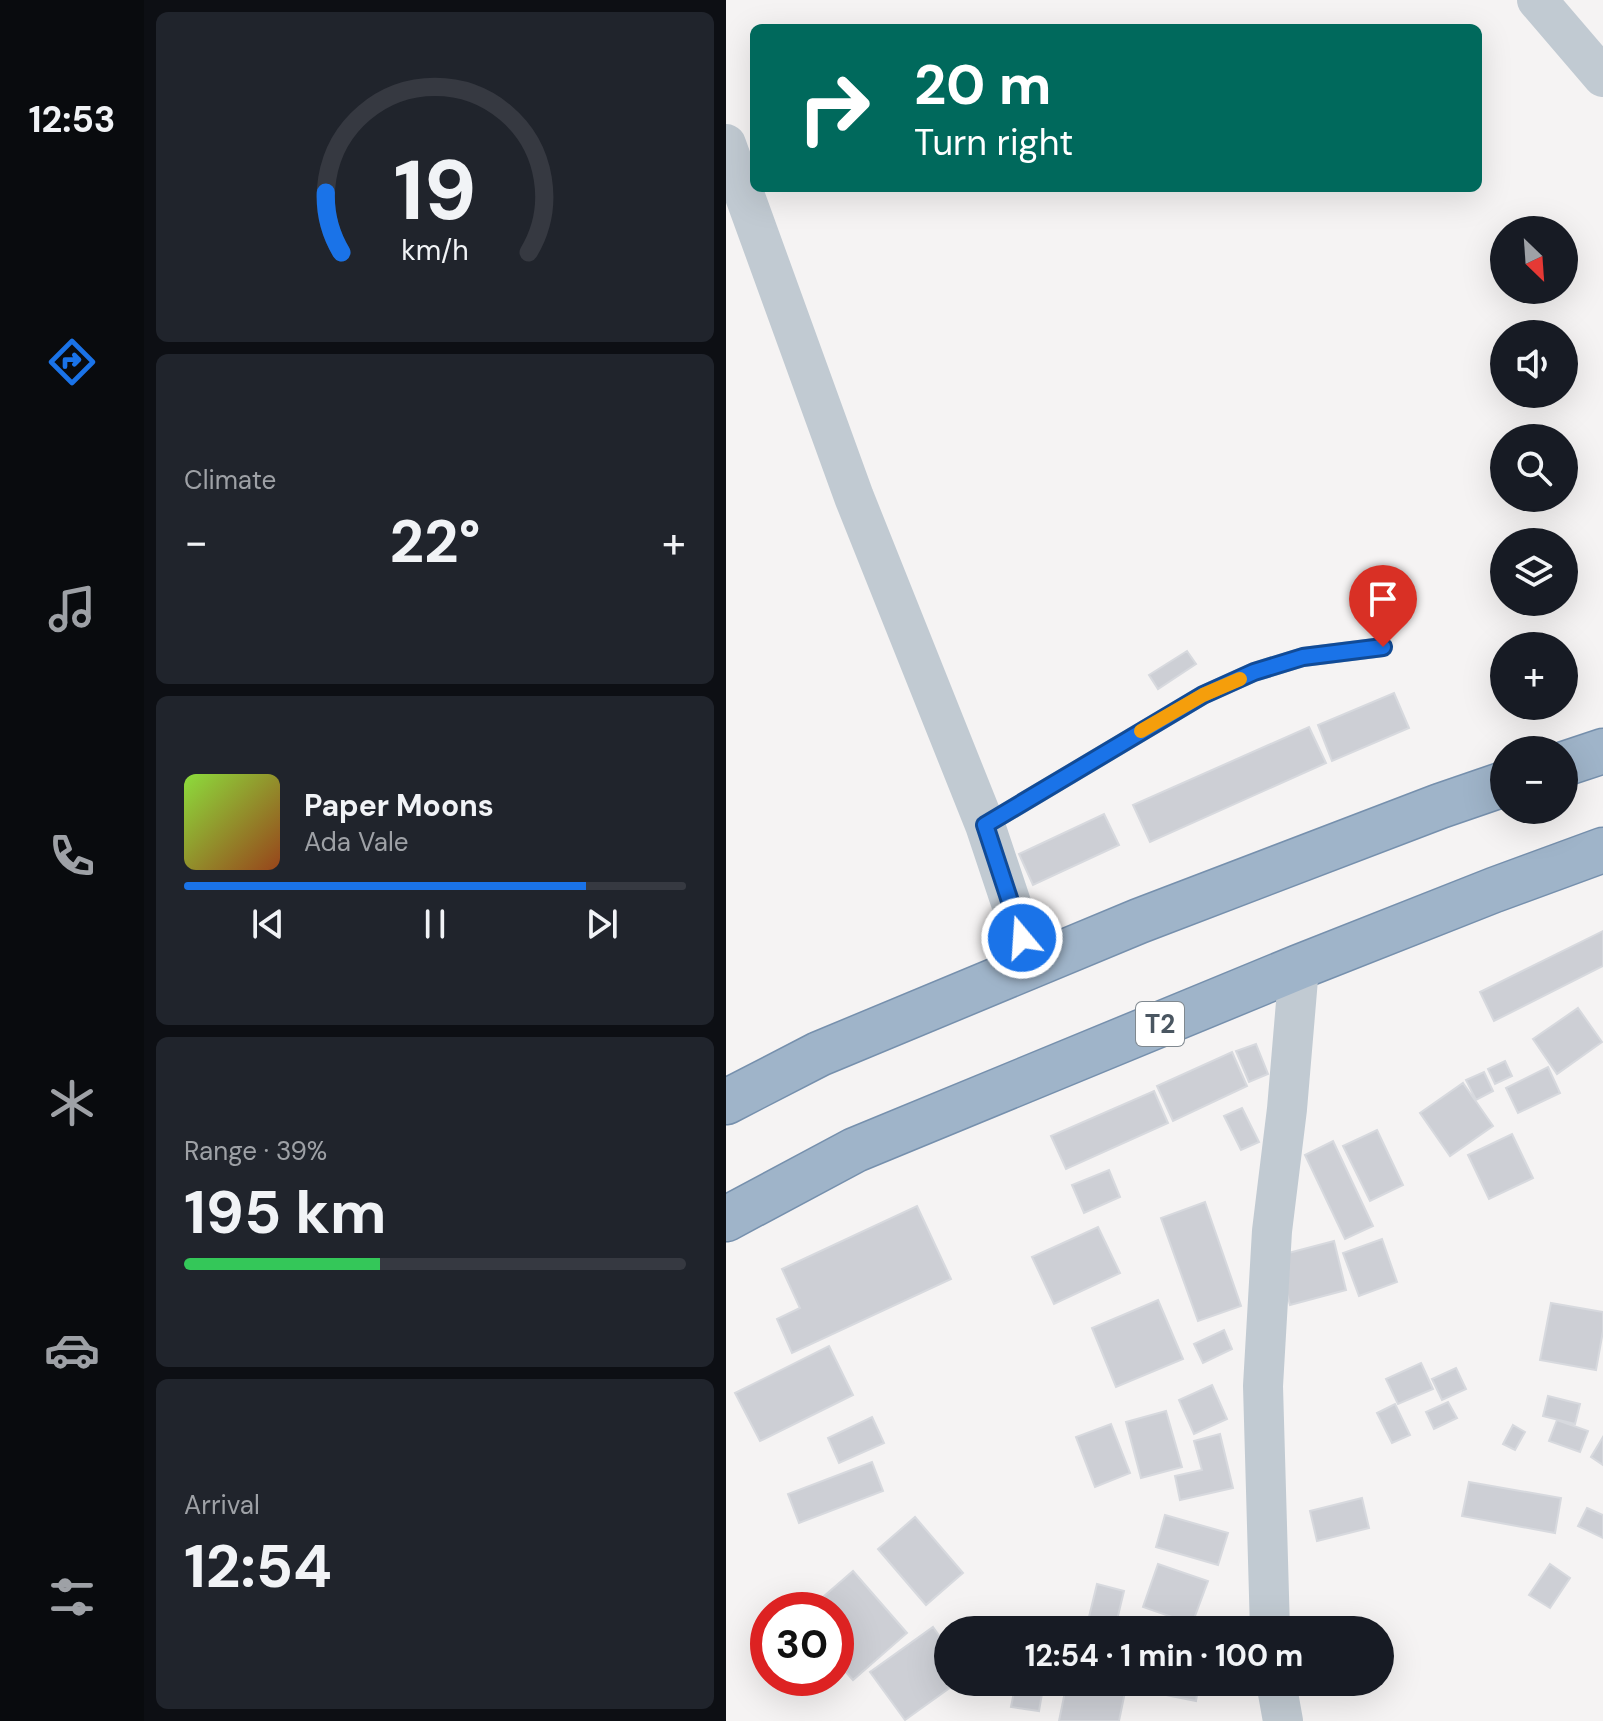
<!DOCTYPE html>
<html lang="en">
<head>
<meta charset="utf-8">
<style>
  :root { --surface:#171b24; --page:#20242c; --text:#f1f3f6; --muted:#9ea1a6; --line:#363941; --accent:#1a73e8 }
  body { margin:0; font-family:"DM Sans",sans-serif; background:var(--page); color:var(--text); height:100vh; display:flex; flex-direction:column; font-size:30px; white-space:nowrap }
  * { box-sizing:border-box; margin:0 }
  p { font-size:26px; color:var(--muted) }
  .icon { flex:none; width:44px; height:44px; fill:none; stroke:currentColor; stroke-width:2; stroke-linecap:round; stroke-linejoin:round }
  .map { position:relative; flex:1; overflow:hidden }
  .details { display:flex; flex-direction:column; gap:12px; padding:12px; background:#0d0f14; width:582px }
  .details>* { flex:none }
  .guide { position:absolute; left:24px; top:24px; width:732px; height:168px; border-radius:12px; box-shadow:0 8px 32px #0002; background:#00695c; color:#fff; overflow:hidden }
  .needle { width:52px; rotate:155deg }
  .buttons { position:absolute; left:764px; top:216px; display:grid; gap:16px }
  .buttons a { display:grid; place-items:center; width:88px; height:88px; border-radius:50%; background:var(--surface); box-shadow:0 8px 32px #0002; font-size:40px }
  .speed { position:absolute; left:24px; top:1592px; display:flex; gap:16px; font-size:40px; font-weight:700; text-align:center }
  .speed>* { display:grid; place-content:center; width:104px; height:104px; border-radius:50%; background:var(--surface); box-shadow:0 8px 32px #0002; line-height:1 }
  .speed .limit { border:12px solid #d22; background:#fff; color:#111 }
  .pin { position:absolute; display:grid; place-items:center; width:68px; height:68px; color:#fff; margin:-82px -34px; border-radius:50% 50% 50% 0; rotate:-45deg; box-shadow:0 0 8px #0007 }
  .pin .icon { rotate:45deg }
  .me { position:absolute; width:88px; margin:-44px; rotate:342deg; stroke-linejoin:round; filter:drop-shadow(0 0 6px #0008) }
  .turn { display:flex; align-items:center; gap:28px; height:168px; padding:0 32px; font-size:36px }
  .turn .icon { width:104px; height:104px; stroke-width:2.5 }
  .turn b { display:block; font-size:56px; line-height:68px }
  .big { font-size:60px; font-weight:700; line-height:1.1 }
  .details .widget { flex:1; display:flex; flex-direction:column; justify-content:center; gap:12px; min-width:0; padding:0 28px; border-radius:12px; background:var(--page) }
  .details .dial { align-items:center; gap:0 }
  .dial svg { height:208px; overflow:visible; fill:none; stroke:var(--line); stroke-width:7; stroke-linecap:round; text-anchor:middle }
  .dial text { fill:var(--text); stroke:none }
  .song { display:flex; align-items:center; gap:24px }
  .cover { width:96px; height:96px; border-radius:12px; background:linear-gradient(135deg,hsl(90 70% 55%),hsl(20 70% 35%)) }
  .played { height:8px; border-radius:4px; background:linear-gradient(90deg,var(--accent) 80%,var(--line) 80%) }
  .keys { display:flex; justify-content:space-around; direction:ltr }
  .heat { display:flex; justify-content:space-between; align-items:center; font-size:44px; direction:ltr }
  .charge { height:12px; border-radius:6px; background:linear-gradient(90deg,#34c759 39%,var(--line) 0) }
  .trip { position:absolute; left:208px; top:1616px; width:460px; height:80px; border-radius:40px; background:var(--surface); box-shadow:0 8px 32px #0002; font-weight:700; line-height:80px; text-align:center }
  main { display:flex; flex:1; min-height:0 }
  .dock { display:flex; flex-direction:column; width:144px; justify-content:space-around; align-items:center; background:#090b0e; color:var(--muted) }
  .dock .icon { width:56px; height:56px }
  .dock .selected { color:var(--accent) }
  .dock b { font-size:36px; color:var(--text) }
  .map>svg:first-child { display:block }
  .building { fill:#cdcfd5; stroke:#d7d9de; stroke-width:2 }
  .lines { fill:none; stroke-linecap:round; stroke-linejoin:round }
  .trunk-casing { stroke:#7690ad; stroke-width:47 }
  .service { stroke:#c1cad2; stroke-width:20 }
  .minor { stroke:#c1cad2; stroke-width:40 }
  .trunk { stroke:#9fb4c9; stroke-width:44 }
  .route-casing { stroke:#114b97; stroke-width:20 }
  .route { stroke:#1a73e8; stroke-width:14 }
  .slow { stroke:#f59e0b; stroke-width:14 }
  .labels { text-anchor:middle; stroke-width:8; stroke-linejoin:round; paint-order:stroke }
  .shield { fill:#fff; stroke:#808990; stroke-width:2 }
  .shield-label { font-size:26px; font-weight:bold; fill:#4a5661 }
</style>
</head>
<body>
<main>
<nav class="dock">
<b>12:53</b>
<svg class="icon selected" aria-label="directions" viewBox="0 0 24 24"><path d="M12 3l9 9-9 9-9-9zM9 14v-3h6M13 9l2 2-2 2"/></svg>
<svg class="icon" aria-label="music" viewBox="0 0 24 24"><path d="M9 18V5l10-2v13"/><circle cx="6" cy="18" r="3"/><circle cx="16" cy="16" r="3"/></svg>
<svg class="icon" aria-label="phone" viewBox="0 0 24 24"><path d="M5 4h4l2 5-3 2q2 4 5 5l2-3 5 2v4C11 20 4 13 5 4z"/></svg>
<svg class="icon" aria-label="climate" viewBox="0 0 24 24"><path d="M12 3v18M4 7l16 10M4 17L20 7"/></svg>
<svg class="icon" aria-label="car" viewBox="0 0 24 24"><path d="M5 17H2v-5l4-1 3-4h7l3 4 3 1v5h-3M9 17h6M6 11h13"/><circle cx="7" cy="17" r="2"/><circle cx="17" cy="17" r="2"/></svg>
<svg class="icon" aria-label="filters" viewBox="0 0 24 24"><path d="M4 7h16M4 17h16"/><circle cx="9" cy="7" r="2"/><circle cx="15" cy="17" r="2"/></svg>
</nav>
<section class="details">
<div class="widget dial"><svg viewBox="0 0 100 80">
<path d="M14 69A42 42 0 1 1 86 69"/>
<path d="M14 69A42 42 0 0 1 8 46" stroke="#1a73e8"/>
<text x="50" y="56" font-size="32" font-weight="700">19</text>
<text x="50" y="72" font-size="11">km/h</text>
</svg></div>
<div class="widget"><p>Climate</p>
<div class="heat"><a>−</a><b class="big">22°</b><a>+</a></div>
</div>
<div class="widget">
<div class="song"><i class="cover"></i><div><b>Paper Moons</b><p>Ada Vale</p></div></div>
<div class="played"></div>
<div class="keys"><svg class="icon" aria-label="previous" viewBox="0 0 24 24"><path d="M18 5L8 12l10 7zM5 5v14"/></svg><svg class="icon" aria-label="pause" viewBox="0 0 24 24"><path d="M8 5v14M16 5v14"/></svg><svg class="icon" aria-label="next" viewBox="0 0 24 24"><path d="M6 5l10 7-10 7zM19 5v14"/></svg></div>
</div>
<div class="widget"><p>Range · 39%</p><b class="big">195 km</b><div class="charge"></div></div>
<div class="widget"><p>Arrival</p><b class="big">12:54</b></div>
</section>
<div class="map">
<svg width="877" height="1721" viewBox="0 0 877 1721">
  <rect width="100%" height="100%" fill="#f5f3f3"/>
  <path class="building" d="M461,651L470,664L432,689L423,675Z
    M668,693L683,728L606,761L592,725Z
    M583,727L600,763L424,842L407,805Z
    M378,814L393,845L307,885L293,854Z
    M877,931V966L768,1021L754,992Z
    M852,1008L876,1042L831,1074L807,1039Z
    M530,1044L542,1074L523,1082L510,1051Z
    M506,1052L521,1086L447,1121L431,1086Z
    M779,1061L786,1076L769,1084L762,1069Z
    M822,1067L834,1093L792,1113L780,1088Z
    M758,1072L767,1091L750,1100L740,1080Z
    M737,1083L767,1126L724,1156L694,1113Z
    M428,1091L442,1123L340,1169L325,1136Z
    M516,1108L533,1142L515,1150L498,1116Z
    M651,1130L677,1185L644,1201L617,1146Z
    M786,1134L807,1178L763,1199L742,1155Z
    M607,1141L647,1226L619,1239L579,1155Z
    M383,1170L394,1197L358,1213L346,1185Z
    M479,1202L515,1306L472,1321L435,1218Z
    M191,1206L225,1279L66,1353L51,1319L74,1308L56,1269Z
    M372,1227L394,1273L328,1304L306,1257Z
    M656,1239L671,1282L633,1296L617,1253Z
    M608,1241L620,1290L564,1305L551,1256Z
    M432,1300L457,1359L390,1387L366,1328Z
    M825,1303L877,1312V1331L870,1370L814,1360Z
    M498,1330L506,1349L477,1363L468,1344Z
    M103,1346L127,1395L34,1441L9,1393Z
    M695,1363L707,1389L672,1404L660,1379Z
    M730,1368L740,1389L716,1400L706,1379Z
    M486,1385L501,1419L468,1434L453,1400Z
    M822,1396L854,1404L849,1424L817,1416Z
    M722,1402L731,1418L708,1429L700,1412Z
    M669,1404L684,1435L666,1443L651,1413Z
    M440,1411L456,1467L415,1478L400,1422Z
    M146,1417L158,1443L113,1463L102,1438Z
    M831,1420L862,1431L854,1452L823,1441Z
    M385,1424L404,1473L369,1487L350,1437Z
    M787,1425L799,1432L789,1450L777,1444Z
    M494,1434L507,1488L454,1500L449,1476L476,1470L468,1441Z
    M877,1437V1465L865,1457Z
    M146,1462L157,1491L73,1523L62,1494Z
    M743,1482L835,1498L829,1533L736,1516Z
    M636,1498L643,1528L591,1541L584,1511Z
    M861,1508L877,1515V1538L852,1526Z
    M439,1515L502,1533L492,1565L430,1547Z
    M189,1517L237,1573L200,1605L152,1549Z
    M432,1564L482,1581L466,1624L417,1607Z
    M824,1564L844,1578L824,1608L803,1595Z
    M127,1571L181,1633L127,1680L110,1661V1610H82Z
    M371,1584L398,1591L390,1624L363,1617Z
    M207,1627L222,1648V1682H232L179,1720L144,1672Z
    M290,1682H318L313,1711L285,1707Z
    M341,1682H350L399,1692L393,1721H333Z
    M432,1682H473L470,1701L430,1693Z"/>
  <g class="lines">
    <defs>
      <path id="trunk" d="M838,764L877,751
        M0,1102L93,1054L413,921L714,806L778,784
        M0,1219L129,1150L573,967L768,890L877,850"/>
    </defs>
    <use href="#trunk" class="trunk-casing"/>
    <path class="service" d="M259,825L477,695L528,672L577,657L657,647"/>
    <path class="minor" d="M811,0L877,77
      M0,144L128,497L259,825L306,966
      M544,1630L537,1386L546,1231L561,1109L573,967
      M550,1682L557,1721"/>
    <use href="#trunk" class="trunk"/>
  </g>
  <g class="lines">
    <defs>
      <path id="route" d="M296,938L259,825L477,695L528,672L577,657L657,647"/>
    </defs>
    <use href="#route" class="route-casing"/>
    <use href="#route" class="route"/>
    <path class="slow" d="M415,731L477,695L514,679"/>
  </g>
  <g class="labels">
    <rect class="shield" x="410" y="1002" width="48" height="44" rx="6"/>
    <g class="shield-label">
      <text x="434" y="1033">T2</text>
    </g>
  </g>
</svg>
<div class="buttons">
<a><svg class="needle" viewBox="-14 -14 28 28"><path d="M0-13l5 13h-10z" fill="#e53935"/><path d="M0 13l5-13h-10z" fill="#9ea1a6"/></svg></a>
<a><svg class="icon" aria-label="sound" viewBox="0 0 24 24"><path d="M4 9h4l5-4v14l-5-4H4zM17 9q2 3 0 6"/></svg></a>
<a><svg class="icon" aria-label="search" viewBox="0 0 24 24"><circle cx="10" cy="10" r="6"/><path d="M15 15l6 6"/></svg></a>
<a><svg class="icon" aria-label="layers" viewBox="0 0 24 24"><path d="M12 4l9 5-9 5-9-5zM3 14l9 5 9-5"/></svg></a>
<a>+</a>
<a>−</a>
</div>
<div class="speed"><div class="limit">30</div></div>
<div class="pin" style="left:657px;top:647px;background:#d93025"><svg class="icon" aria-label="arrive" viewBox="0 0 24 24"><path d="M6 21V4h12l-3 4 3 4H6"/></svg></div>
<svg class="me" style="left:296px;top:938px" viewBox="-20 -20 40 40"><circle r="17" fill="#1a73e8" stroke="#fff" stroke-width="3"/><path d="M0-11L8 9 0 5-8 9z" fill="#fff"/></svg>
<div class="trip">12:54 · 1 min · 100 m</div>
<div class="guide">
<div class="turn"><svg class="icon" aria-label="right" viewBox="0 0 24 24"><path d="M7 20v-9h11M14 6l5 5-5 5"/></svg><div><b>20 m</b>Turn right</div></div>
</div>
</div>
</main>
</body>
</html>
